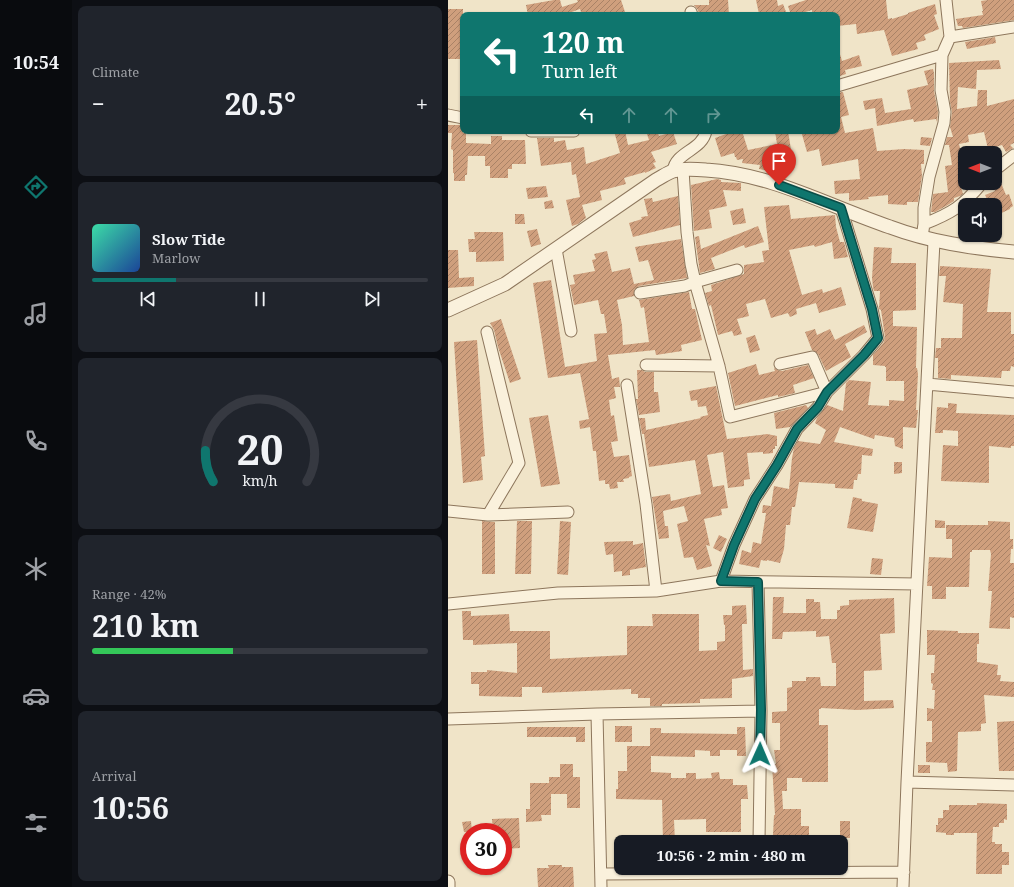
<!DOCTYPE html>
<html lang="en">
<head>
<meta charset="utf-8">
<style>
  :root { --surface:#171b24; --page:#20242c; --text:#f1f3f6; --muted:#9ea1a6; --line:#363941; --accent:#0f766e }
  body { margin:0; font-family:"Noto Serif",serif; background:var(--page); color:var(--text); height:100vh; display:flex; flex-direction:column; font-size:15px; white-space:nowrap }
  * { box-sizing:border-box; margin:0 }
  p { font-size:13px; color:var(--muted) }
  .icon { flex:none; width:22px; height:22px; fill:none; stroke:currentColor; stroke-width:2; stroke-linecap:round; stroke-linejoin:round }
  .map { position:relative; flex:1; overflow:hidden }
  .details { display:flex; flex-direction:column; gap:6px; padding:6px; background:#0d0f14; width:376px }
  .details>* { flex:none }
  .guide { position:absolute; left:12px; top:12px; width:380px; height:122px; border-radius:8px; box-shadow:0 1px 3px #0004; background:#0f766e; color:#fff; overflow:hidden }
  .needle { width:26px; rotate:270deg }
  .tools { position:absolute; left:510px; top:146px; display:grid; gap:8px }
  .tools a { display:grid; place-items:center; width:44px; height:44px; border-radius:8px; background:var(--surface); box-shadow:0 1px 3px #0004; font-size:20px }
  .speed { position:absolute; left:12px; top:823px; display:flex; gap:8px; font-size:20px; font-weight:700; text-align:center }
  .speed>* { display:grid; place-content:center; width:52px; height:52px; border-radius:50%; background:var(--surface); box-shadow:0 1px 3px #0004; line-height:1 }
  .speed .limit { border:6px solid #d22; background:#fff; color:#111 }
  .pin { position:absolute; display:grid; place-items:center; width:34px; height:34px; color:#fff; margin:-41px -17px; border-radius:50% 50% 50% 0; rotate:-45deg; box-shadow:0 0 4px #0007 }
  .pin .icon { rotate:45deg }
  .me { position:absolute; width:44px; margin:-22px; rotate:1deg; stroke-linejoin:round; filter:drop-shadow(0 0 3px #0008) }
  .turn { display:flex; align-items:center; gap:14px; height:84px; padding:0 16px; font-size:18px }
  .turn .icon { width:52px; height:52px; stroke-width:2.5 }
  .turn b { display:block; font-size:28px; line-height:34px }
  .lanes { display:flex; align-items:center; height:38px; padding:0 16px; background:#0003; justify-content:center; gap:20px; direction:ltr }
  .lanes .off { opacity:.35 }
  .big { font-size:30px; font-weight:700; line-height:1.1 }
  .details .card { flex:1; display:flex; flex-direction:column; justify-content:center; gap:6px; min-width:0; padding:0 14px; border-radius:8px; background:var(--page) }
  .details .dial { align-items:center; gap:0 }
  .dial svg { height:104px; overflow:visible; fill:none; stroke:var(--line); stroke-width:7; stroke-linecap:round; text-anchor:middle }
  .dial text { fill:var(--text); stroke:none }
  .song { display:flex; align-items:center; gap:12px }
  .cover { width:48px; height:48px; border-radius:6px; background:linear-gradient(135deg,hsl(160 70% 55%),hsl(220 70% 35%)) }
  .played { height:4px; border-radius:2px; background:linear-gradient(90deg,var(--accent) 25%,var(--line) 25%) }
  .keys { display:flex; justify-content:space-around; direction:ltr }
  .heat { display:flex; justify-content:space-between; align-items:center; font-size:22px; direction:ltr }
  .charge { height:6px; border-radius:3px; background:linear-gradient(90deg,#34c759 42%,var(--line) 0) }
  .trip { position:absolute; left:166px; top:835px; width:234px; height:40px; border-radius:8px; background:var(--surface); box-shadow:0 1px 3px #0004; font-weight:700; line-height:40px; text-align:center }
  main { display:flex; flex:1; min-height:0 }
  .tabs { display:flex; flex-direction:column; width:72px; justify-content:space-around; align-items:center; background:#090b0e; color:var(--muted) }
  .tabs .icon { width:28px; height:28px }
  .tabs .active { color:var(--accent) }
  .tabs b { font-size:18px; color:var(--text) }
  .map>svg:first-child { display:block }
  .building { fill:url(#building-hatch) }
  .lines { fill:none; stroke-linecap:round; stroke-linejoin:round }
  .minor-casing { stroke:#8d765c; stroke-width:13 }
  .tertiary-casing { stroke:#8d765c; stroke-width:15 }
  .minor { stroke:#faf1dc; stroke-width:11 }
  .tertiary { stroke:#faf1dc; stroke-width:13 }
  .route-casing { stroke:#0a4d48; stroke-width:10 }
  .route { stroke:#0f766e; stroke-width:7 }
</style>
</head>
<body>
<main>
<nav class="tabs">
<b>10:54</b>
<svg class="icon active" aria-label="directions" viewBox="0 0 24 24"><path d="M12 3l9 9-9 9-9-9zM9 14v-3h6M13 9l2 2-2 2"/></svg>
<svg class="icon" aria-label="music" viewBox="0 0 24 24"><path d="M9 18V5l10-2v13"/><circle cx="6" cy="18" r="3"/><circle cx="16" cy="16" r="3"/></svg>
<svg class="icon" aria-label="phone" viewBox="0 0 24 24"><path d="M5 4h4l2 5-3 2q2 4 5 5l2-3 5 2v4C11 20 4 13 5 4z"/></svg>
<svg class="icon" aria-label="climate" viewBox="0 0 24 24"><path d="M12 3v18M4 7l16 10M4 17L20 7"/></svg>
<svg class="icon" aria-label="car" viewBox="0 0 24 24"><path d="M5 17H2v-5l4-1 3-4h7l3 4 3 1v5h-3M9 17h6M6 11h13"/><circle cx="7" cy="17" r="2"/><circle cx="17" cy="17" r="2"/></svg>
<svg class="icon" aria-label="filters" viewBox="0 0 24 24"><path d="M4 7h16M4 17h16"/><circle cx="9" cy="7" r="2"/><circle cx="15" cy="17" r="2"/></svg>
</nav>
<section class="details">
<div class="card"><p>Climate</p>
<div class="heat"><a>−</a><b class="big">20.5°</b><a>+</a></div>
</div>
<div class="card">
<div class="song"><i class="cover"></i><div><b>Slow Tide</b><p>Marlow</p></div></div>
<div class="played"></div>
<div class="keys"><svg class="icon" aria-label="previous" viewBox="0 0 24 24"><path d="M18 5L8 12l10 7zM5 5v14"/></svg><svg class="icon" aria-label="pause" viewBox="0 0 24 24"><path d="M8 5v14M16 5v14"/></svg><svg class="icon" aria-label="next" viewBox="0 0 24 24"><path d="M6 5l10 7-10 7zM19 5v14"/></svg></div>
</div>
<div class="card dial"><svg viewBox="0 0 100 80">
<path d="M14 69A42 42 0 1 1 86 69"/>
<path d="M14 69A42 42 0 0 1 8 45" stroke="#0f766e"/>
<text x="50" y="56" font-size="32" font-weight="700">20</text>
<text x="50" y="72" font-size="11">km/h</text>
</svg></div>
<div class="card"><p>Range · 42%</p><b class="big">210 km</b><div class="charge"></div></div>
<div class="card"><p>Arrival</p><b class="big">10:56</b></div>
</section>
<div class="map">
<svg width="566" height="887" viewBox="0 0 566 887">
  <defs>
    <pattern id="building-hatch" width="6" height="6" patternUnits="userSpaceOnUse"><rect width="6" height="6" fill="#cf9f7d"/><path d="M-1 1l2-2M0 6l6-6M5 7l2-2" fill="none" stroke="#a98266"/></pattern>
  </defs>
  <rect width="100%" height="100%" fill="#f0e4c8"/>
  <path class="building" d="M106,0H112L114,7L130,2L129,0H173L178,15H134L132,9L115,15H80L78,5Z
    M261,0H280L281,15H251L250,10L246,5H261Z
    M308,0H329L330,6L335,4L338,12L331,15H309L311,14Z
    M358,0H438L440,19L444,18V19L460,14V13L487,4L489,14L486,15L491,29L476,35L478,40L468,43L470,49L444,56L436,30L409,34L408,24L389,26V15H364V10L347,15H343L340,6Z
    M540,0H566V20L515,28L514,26H510L508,19L535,15L534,11H535L533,1Z
    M0,9H15V59H0Z
    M547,37L548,43L519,49L517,42Z
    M391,51L394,61L411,55L414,66L397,70L398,74L389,77V52Z
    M551,60L553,69L529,70L528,89L510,87L509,109L529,106L530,90H539V106L566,99V143L562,145L565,148L558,152L554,145L540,149L536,132L520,135L521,142L511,144L517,168V175L510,176L515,194L512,196L506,198V201L498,206L487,212H483L485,194L500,192L497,166L504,165L501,145H497L499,137H505L502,127L504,112L502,102L501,63Z
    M485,69L486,73V91L490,112L489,122L488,119L466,122L465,119L429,126L427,108L417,110L415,101L434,98L437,113L463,109L459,90L480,85L476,71Z
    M395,92L401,115L393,117L397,133L425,128L429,151L456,149L476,150V164H473L474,176L470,202H459V205L440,204V195L420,197L421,199L401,201V193L387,194L386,181L412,179L410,159L374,166L371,149L359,152L353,131H389V93Z
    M0,125H15V133H18V143L43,144V136H54V140H77L78,164H64V169H60V178H42V166H37V156H20L19,175H17V181H6V173H5V150L3,149L4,133H0Z
    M166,131H177L180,145L201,140L198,131H209L211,136L225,132L229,144L203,152L208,162L205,163L208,168L197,173V172L176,178L178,184L152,191L154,200L134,205L138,218L130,224L124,226L118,200L132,197L128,174L124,175L123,162L93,166L89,138H106V142L117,140L119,150L136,147L138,164L172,153Z
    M280,131H294L300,150L329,144L327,131H340L346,168L327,169L326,172L311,169L312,165L294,163L295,159L289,160L288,157H287L286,153L273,157L267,138L281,133Z
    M473,137L484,138L482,146L472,145Z
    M269,179L273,180V182L293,183V191L275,190L279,206L261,210L264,228L246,231L243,185Z
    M543,183H553L558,195L561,194L565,206L562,208V209L547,216V205H542L537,195L547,191Z
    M98,186L100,197L80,199L78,188Z
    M230,196L232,225L185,237L181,223L194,219L193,217L200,216L196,199L204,198L205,202Z
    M104,200L106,208L97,209L96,202Z
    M341,205L343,219L387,215L388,227L392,242H396L400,257L386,259L384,242L367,247L366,245L341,250L354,295L374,289L375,293L393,287L398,305L371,313L368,303L348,309L349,314L342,317L340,313L323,318L317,299L298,304L301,316L289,319L294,334L286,336L284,331L270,335L263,305L261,306L257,293L264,291L263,285L296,274V265L316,262L314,251L321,250L316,207Z
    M295,208L298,223L285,225L282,211Z
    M67,214H76L77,224H67Z
    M310,226L316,242L297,248L296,245L263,258L267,269L252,273L247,237L251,236L253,249Z
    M89,229L93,244L83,247L79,231Z
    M26,232H55L56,261L28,262V252H21L20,239H27Z
    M233,239L239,278L191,286L186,290V296L169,300L174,325L175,345L201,342L196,307L193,308L191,300L241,292L244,309H247L254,340L233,345L234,351L208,355L207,350L160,355L164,379L171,377L172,387H166L168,398L161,400L163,416L166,415L170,441L163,442L166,457L181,455L184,476L181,477V478L175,479L176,482H169L170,488L162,489L161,484H157V480L151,481L148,451H145L142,427L132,429L131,421L141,419L132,373L100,378L85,283L103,280L117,367L149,361L146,334L159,333L156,314H153L150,300L126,305L122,285L127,284L125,275L147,271L144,260L148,259L146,254L159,251L164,272L182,268L186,284L206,280L200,260L191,262L187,247Z
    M426,247L444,248L443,263H468V310L445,311V326L469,327L468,368H469L470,374L468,410H470L468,428L455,427V449L447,446L446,438L427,435L426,439L392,427L386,442L425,449L424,456L414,455L413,474H410L409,480H406L405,489L387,488V484L351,482L347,507H344L342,525H338L336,549L332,563L319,560V561L313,560L311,568L291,564L294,550L303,553L305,542L313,544L318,513H314L315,505L323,506L326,486L341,489L344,458L346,448L350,441L372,444L378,430L367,423L369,418L379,405L395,411L398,383L401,380L423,382L420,405L441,406V400L456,401V381H438V367H437V366L425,365V355L436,342L437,337L433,310L431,309L432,291H426L425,287L424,278Z
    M0,250H10L11,278L26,277V286L0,288Z
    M492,266L543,269L539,312H563V334H566V367L563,366L562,371H554L553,378L503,375V379L490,378V358H487L488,348H493V338H514L515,304L495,302L498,276H491Z
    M53,319L73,379L62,383L50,347L46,330L42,323Z
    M416,325L419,332L397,344L403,357L378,371L370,354L364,350L357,332L367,329L369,335L382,329L387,340Z
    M307,335L312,350L302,353L298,338Z
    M29,340L37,456L33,457L35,480L15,483L6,342Z
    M308,364L311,375L327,371L326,368L330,370L334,371L360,365L366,378L345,385L347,393L330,397V395L287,406L280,373Z
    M189,370H194L197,372H206V392H210L212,412L191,415L188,399H190Z
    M268,386L279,439L319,434L329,436V446H327V449H325V453L315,454V452L299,453L302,479L296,480V486L280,488L275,452L259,455L265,487L276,485L280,508L273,509L274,515L256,519L262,546L258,545L264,566L249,570L245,557L236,558L229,524L240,521L236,506L215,511L217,526H220L221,538L211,539L204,497L222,494L223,501L253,494L247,460L201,467L196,434H194L191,418H197L198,430L253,418L252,417L260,415L258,406L250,407L249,400L243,401L241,391Z
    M500,403L509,404L508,413L566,415V446H563V448L541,446V483L493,481L495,445L510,446V431L495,430V433H487L489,407L500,408Z
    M358,405L360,408L342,427L328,429L326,413Z
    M100,415L112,484L93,487L81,418Z
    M446,462H454V473L446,474Z
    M405,497L414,499V501L430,504L425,532L399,528Z
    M487,520L497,521V528H487Z
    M34,521L47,522V574H34Z
    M69,521H84L83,574H67Z
    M112,521L123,522L120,575L109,574Z
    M540,521L562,522V539H565V549H563L562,563H566V618L562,617V629L541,628L544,591H540L543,554L542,550H524V552H522L521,587H498V599H484V586H479L481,557L504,558V539H498V525H540Z
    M271,535L279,539L273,552L265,548Z
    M185,541V545L195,543L198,567L182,570V575L174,576V571L166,572L165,554L158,555L156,542Z
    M424,558L435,559L433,575L422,574Z
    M325,597H336L335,613H358V599H366V602H372L373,619H389V610H392V606L401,605V600L446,598L447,633L432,634L434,670L416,671V701L445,700L446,708L409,710L373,708V709H371V725H380V782H354V778H339V791H334L335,809H353V826H361V842H335V835H325L326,815H327L324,764H328L326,750H332V723H324V712L339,711V688L344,687V681H358V677H372L373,686H388V663H384L381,636L368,637V631L335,632L334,639H324Z
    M298,605L299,624H294L295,670L305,669V676L284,679V698L252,699V703L214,704V706H202V698H190V694H183V689L94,693V687H74V697L31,696V684H23V672H39V670L69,673V643L25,645V640H15L14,611H23V616L61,614L62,631H102V659L179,655V626H205L204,614H251V651L269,650V642L277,641V625H276L275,615H284V606Z
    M479,630L510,631V633H531V644H529V662L550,665L549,675H553L552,681L566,682V697L536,695L538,723L533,724V731L510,732L509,771L500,772L499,763L478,762V742H484V721H479V708L486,709L487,690H484L485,684L483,683V673H486L487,655H479Z
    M566,721V771H551L549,722Z
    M167,726H184V742H167Z
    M79,727H137V742H128V737H79Z
    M289,727H297L298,756H289V750H272V756H262V751L247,750V757L203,756V772L223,773V778H238V773H248V779L264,778L263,773L271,772L272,779H285V785H299L300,799H293V832H258V819L226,820L227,842H215L214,800L168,799V789H170V771H179V746H202V728H213V733L289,734Z
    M112,764H125V777H132V808H119V794H103V815H93L94,821L78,822V809H82V783H101V777H112Z
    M470,765H482V773H470Z
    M529,803L559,804V820L556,819V823H551V827H545L544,842H547V844H554V852H561V865H554V874H528L529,833H506V835H498V833L488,832V825H490V818H495V810H501V805H529Z
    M71,818L72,848L55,849V832H45L44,819Z
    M23,821L24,832H16L14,822Z
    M392,821H402V838H392Z
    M100,865H114V867H125L126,887H90L89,868H101Z"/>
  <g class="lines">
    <defs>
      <path id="minor" d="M243,12L244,15
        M502,37L566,27
        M389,86L494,55
        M0,115L15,118
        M83,131H126
        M235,170L239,232L243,264L247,282L271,366L282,417L379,392L364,357L332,364
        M547,170L566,155
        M225,171C228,151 254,151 258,131
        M476,224C504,213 515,206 534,183
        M474,237L476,224V208L481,177L496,123L497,112L493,90L494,55L502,37L498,0
        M108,249L123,331
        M192,293L237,286L247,282L289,270
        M198,365L271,366
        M479,384L566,392
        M179,385L198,504L208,591
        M0,511L40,515L71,463L39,332
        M40,515L120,512
        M273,581L286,545L307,499L329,465L349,429L370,407L379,392L416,355L430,338L424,309L393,208
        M310,582L313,711L311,842
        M0,604L110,593L208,591L273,581L469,584
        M149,714L153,887
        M0,719L149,714L313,711
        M459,782L566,785
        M154,874L456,872
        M455,887L459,782L486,241"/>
      <path id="tertiary" d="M0,310L57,284L208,180C214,177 219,173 225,171C235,168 247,169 258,170C324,174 380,206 442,227C482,242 524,248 566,252
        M0,882V887"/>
    </defs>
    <use href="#minor" class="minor-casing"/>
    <use href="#tertiary" class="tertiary-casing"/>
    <use href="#minor" class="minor"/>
    <use href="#tertiary" class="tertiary"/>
  </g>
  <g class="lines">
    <defs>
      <path id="route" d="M312,754L313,710L310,582L273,581L286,545L307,499L329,465L349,429L370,407L379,392L416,355L430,338L424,309L393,208L331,185"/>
    </defs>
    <use href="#route" class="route-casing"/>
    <use href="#route" class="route"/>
  </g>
</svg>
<div class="tools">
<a><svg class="needle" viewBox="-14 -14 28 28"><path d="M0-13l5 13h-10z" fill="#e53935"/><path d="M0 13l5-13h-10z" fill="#9ea1a6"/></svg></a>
<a><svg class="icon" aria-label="sound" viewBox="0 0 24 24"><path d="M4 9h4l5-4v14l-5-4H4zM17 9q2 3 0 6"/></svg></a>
</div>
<div class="speed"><div class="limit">30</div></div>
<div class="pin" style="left:331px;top:185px;background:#d93025"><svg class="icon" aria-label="arrive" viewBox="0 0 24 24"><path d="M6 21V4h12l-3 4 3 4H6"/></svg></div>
<svg class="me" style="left:312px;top:754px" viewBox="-20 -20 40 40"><path d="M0-17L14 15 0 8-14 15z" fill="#0f766e" stroke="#fff" stroke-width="4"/></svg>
<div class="trip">10:56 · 2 min · 480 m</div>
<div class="guide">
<div class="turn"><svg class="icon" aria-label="left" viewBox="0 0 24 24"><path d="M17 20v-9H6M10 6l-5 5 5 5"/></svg><div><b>120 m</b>Turn left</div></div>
<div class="lanes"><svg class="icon" aria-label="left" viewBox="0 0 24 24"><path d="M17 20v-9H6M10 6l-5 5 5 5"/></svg><svg class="icon off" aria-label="ahead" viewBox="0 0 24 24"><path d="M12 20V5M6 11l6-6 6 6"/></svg><svg class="icon off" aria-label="ahead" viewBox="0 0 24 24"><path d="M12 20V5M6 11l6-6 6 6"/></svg><svg class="icon off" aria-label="right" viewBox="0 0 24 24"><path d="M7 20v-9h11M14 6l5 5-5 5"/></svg></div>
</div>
</div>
</main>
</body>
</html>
